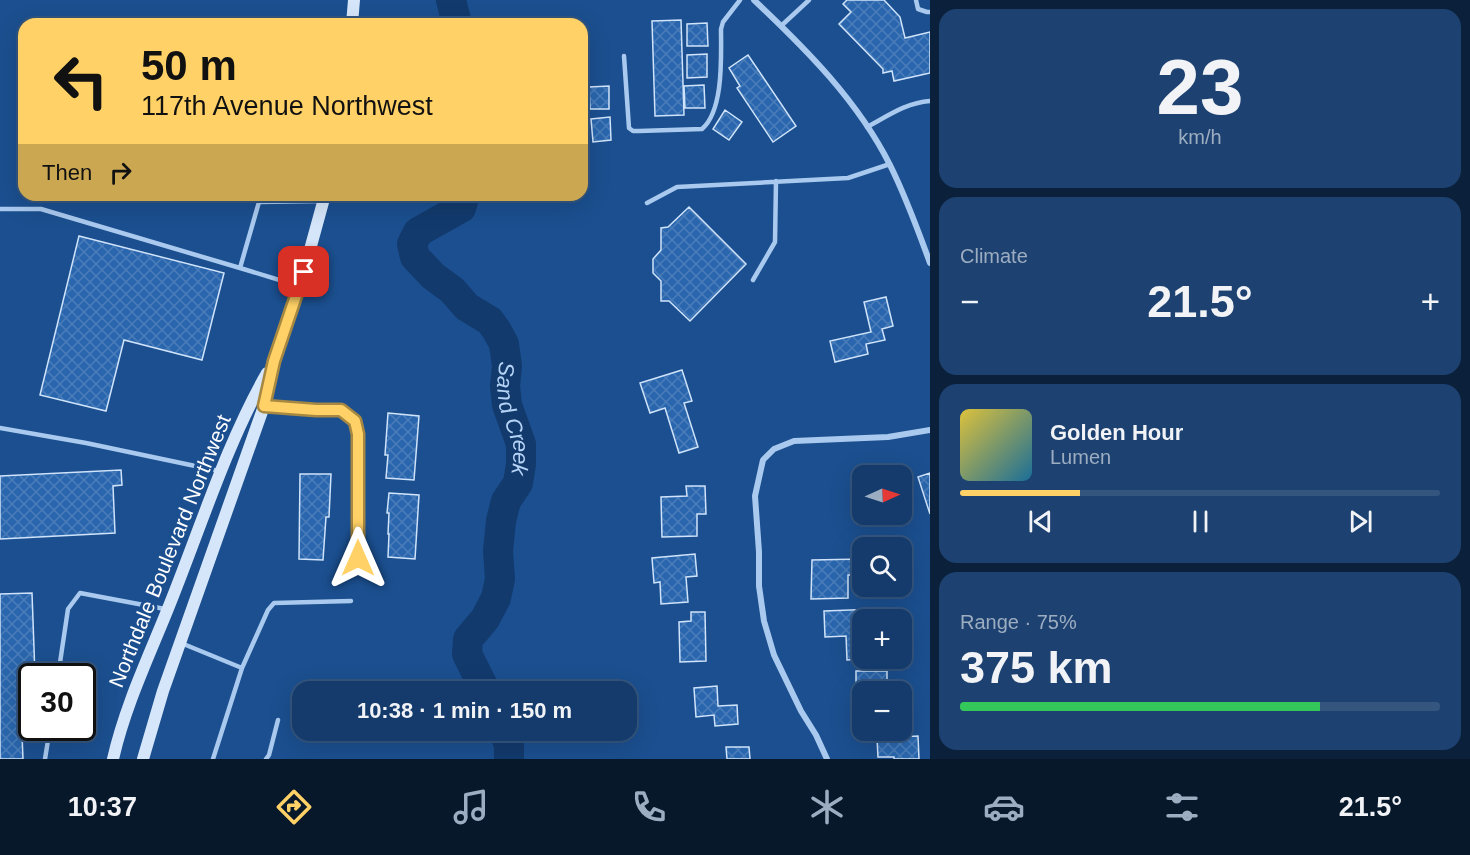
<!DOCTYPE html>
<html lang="en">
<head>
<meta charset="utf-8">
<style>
  :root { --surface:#143b6b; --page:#1d4271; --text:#f1f3f6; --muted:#9dadc1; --line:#33557e; --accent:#ffd166 }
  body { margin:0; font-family:Helvetica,sans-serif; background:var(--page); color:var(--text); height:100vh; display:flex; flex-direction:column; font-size:22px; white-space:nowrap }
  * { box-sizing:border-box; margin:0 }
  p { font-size:20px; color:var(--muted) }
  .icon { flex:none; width:33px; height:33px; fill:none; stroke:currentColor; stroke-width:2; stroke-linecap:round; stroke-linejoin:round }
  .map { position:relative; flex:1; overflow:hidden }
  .panel { display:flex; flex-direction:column; gap:9px; padding:9px; background:#0b203b; width:540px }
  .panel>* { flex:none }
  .banner { position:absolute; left:18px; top:18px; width:570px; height:183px; border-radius:18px; box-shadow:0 6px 24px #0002,0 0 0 2px var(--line); background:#ffd166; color:#111; overflow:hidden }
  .needle { width:39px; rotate:87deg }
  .fabs { position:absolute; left:852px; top:465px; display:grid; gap:12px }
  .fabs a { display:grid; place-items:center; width:60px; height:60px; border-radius:12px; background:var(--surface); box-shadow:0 6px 24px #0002,0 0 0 2px var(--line); font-size:30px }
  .speed { position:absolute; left:18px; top:663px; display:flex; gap:12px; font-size:30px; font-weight:700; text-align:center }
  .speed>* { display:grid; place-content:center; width:78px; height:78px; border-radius:50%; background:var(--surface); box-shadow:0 6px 24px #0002,0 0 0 2px var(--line); line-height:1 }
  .speed .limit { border:3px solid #111; border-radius:9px; background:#fff; color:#111 }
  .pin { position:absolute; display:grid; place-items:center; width:51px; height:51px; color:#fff; margin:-26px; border-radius:12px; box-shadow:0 3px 9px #0006 }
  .me { position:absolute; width:66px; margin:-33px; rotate:0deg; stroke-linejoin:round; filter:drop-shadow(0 0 4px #0008) }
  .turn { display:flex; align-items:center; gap:21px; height:126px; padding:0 24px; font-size:27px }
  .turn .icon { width:78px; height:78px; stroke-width:2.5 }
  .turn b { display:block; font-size:42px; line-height:51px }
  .then { display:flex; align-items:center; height:57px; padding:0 24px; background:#0003; gap:12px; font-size:22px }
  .big { font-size:45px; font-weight:700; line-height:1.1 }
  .panel .widget { flex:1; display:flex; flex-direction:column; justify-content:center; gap:9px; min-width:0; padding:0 21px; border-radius:18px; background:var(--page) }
  .panel .dial { align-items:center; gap:0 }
  .dial b { font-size:78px; line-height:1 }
  .song { display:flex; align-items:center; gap:18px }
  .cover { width:72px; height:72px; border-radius:9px; background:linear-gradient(135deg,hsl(50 70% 55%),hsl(200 70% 35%)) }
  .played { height:6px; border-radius:3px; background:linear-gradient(90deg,var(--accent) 25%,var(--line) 25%) }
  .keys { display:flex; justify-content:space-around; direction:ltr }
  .heat { display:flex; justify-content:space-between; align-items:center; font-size:33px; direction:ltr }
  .charge { height:9px; border-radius:4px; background:linear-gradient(90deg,#34c759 75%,var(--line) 0) }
  .trip { position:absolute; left:292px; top:681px; width:345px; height:60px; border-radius:18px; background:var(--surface); box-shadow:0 6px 24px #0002,0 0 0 2px var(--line); font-weight:700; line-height:60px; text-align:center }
  .menu { display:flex; height:96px; justify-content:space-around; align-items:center; background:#08182b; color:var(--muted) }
  .menu .icon { width:42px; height:42px }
  .menu .selected { color:var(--accent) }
  .menu b { font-size:27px; color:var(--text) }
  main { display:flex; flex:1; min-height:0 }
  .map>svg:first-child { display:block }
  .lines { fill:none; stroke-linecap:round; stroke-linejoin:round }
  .river { stroke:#123a6d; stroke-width:30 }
  .building { fill:url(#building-cross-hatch); stroke:#cfe3fa; stroke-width:1.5 }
  .lane { stroke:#a9c9ee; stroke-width:4.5 }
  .street { stroke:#a9c9ee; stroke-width:6 }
  .secondary { stroke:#d6e6fa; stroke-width:12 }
  .route-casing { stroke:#a68842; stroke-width:15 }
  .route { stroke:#ffd166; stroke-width:10 }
  .labels { text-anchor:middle; stroke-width:6; stroke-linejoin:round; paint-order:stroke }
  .street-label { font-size:21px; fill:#fff; stroke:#1b4f8f }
  .water-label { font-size:22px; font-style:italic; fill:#b5d3f5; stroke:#1b4f8f }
</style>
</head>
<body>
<main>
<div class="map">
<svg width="930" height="759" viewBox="0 0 930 759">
  <defs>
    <pattern id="building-cross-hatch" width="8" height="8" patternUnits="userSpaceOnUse" patternTransform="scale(1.5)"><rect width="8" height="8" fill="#2a66ad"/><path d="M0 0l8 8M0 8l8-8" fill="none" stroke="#4a7db9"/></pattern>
  </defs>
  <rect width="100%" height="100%" fill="#1b4f8f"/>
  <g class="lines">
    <g class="river">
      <path d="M451,0L457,24"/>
      <path id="s1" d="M465,195L461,208L418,232L412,244L415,257L433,276L452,290L467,307L490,321L497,331L504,344L507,366L505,386L507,405L521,444V464L518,483L506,501L501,521L498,551L500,579L496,598L485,619L468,639L467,654L486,692"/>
      <path d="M504,730L509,746V759"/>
    </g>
  </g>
  <path class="building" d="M847,0H884L900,17L905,38L930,32V73L894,81L892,71L883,73V69L839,24L851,12L843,4Z
    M681,20L684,115L655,116L652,21Z
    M707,23L708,46H687V24Z
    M707,54V77L687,78V55Z
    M748,55L796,126L773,142L737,88L740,86L729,68Z
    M586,83L588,148H582V84Z
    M704,85L705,108H685L684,86Z
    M609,86V109H590L589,87Z
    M725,110L742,122L729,140L713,129Z
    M610,117L611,140L593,142L591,119Z
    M689,207L746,264L690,321L669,301H661V281L653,273V259L661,250V228L668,227Z
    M79,236L224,273L202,360L124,340L106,411L40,395Z
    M886,297L893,326L882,329L885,340L866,344L868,354L835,362L830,341L871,332L864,302Z
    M682,370L692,401L684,403L698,447L679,453L665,408L650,413L640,383Z
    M388,413L419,416L414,480L386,478L388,455H385Z
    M121,470L122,485L113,486L115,533L0,539V476Z
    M930,473V514L918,477Z
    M300,474H331L329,517H326L323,560L299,559Z
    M686,486H705L706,514H697V536L662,537L661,497L687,496Z
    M389,493L419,495L415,559L388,557L389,534H388L389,513H387Z
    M695,554L697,576L686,577L688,602L661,604L660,582L654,583L652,558Z
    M862,559V575H848V598L811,599L812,560Z
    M32,593L35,676H32V709H21L23,759H0V594Z
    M877,609L878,620H862V658H879L847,660L846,636L825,637L824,611Z
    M691,612H705L706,661L680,662L679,622L691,621Z
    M856,671H887V692H862V700V692H856Z
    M717,686L718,706L737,705L738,724L715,726L714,715L696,717L694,688Z
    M918,736L919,759H894V757H878L877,738Z
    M726,747H749L750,759H727Z"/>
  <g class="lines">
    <path class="lane" d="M916,0L918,9L927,12H930
      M781,26L809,0
      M624,56L629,128L633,131H639L702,129C724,110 721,56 721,29L723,22L740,0
      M867,127C888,116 905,103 930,101
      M647,203L677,187L848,178L890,164
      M0,209H41L240,268
      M753,280L775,242L776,181
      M299,286L240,268L259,202L321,201
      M0,428L86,443L219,471
      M181,643L242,668L213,759
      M242,668L268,610L274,603L351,601
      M58,676L68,609L80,593L165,609
      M45,759L50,728
      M266,759L269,755L278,720"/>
    <path class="street" d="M754,0C806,49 858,101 890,165C906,197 918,230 930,263
      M264,406L316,410H341L355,421L358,434V558
      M827,759L816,735L801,711L774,655L764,621L759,586V552L755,496L763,460L774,449L794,441L888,437L930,430"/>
    <path class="secondary" d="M352,24L354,0
      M113,759C126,702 152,650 173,596C202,523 228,441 267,373
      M143,759L163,691L264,406L274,361L300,286L325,195"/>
  </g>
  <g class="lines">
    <defs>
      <path id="route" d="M304,272L274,361L264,406L316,410H341L355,421L358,434V558"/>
    </defs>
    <use href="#route" class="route-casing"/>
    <use href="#route" class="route"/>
  </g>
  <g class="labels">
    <g class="street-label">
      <text transform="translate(170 551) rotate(-68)" y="7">Northdale Boulevard Northwest</text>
    </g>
    <g class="water-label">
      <text dy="8" stroke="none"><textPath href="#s1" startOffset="292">Sand Creek</textPath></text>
    </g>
  </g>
</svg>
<div class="fabs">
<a><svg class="needle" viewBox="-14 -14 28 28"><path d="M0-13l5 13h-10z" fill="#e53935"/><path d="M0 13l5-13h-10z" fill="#9dadc1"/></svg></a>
<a><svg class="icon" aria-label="search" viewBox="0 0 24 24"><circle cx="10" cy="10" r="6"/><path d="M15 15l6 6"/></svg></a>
<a>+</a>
<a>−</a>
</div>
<div class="speed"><div class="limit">30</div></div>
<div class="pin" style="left:304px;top:272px;background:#d93025"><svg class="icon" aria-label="arrive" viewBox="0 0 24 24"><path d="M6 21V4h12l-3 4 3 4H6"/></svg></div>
<svg class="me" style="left:358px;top:558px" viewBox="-20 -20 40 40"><path d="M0-17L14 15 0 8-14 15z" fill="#ffd166" stroke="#fff" stroke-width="4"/></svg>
<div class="trip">10:38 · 1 min · 150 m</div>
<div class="banner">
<div class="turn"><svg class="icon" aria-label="left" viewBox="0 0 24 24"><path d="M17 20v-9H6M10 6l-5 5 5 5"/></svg><div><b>50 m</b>117th Avenue Northwest</div></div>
<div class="then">Then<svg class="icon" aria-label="right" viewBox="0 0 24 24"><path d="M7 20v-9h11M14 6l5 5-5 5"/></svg></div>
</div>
</div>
<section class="panel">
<div class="widget dial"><b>23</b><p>km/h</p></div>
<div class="widget"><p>Climate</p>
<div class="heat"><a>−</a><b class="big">21.5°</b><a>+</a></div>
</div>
<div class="widget">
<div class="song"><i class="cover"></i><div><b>Golden Hour</b><p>Lumen</p></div></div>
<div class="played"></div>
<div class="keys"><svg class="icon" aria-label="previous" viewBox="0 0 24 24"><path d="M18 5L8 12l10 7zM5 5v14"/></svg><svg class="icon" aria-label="pause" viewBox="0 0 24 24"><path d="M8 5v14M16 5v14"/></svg><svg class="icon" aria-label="next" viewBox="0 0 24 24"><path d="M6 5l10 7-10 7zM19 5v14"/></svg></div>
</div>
<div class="widget"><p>Range · 75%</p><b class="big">375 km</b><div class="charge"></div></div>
</section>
</main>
<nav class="menu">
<b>10:37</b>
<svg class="icon selected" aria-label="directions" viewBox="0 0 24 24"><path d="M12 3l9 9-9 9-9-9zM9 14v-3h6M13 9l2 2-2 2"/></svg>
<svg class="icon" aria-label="music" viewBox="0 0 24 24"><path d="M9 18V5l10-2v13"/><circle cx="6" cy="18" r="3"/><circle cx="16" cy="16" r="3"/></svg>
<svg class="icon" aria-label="phone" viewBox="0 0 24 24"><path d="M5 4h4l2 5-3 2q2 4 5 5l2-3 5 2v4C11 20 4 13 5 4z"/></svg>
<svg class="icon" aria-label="climate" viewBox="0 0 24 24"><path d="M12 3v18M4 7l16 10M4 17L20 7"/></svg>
<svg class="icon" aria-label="car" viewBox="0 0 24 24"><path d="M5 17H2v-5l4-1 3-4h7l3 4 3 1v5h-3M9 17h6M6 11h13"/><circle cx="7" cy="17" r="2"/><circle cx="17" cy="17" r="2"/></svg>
<svg class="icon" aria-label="filters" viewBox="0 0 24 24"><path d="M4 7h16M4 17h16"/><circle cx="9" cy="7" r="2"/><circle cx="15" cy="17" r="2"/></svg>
<b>21.5°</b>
</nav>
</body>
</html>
